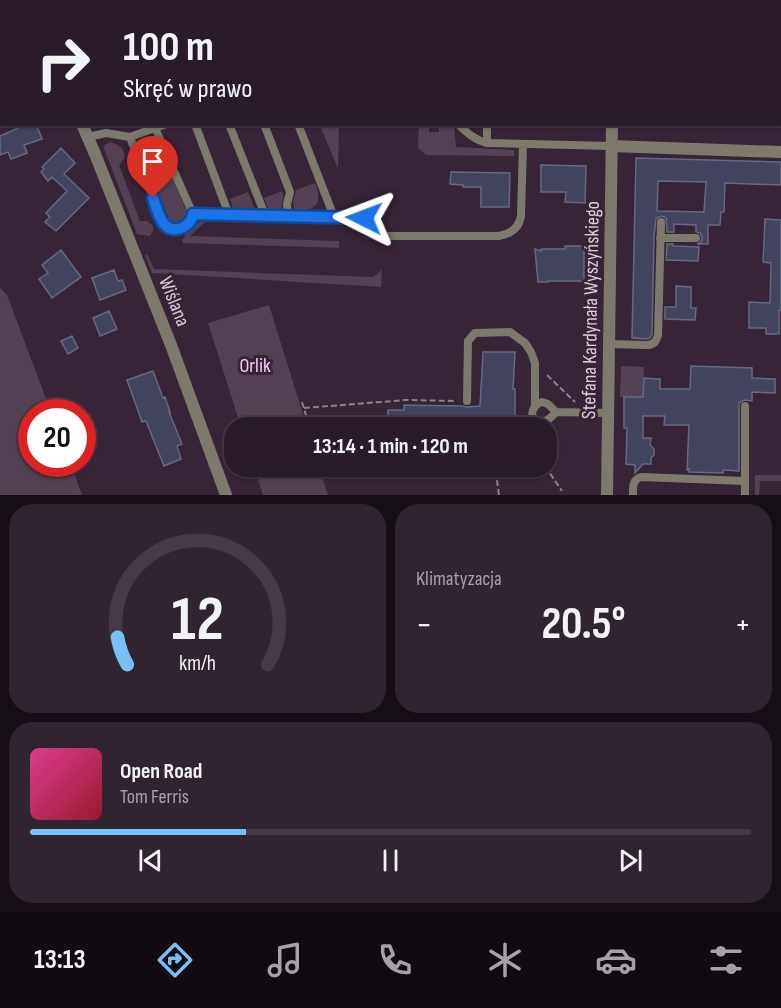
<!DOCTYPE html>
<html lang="pl">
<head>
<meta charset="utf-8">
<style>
  :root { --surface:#291b29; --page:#312431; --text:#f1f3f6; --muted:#a5a1a8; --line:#453946; --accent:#76c0f7 }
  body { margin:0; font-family:"Sofia Sans Condensed",sans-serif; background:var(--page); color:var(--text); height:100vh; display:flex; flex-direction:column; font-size:22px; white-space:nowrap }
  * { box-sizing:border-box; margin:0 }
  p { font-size:20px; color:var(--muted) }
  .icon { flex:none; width:33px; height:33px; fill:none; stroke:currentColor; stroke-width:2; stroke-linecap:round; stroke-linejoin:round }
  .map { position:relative; height:495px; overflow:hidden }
  .drawer { display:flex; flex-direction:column; gap:9px; padding:9px; background:#170f17; flex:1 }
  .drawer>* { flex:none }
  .banner { position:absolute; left:0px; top:0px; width:782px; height:126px; box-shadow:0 2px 4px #0004,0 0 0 2px var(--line); background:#291b29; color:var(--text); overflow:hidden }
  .speed { position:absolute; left:18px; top:399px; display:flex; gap:12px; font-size:30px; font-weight:700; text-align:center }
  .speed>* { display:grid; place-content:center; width:78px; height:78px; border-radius:50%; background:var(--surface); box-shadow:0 2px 4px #0004,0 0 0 2px var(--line); line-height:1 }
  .speed .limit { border:9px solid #d22; background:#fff; color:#111 }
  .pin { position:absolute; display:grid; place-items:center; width:51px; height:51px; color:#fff; margin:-62px -26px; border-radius:50% 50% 50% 0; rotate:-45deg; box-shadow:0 0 6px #0007 }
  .pin .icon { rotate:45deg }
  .me { position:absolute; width:66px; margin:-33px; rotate:273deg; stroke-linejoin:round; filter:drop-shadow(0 0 4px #0008) }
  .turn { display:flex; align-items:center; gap:21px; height:126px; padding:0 24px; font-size:27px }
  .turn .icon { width:78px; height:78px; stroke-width:2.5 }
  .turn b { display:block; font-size:42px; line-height:51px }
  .big { font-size:45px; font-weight:700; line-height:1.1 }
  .drawer .card { flex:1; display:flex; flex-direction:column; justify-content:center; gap:9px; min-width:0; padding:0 21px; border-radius:24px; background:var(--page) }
  .drawer .dial { align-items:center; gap:0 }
  .dial svg { height:156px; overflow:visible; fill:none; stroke:var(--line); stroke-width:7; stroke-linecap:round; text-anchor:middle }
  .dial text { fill:var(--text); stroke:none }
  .song { display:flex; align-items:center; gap:18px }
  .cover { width:72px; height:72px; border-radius:9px; background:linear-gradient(135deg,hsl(330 70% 55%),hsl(350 70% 35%)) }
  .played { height:6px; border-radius:3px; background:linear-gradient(90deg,var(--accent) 30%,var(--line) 30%) }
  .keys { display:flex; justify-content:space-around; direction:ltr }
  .heat { display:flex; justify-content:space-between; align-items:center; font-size:33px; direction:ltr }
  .drawer .tiles { flex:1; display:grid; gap:9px; grid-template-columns:1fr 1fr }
  .card:last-child { grid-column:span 2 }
  .trip { position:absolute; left:224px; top:417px; width:333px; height:60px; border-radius:24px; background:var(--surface); box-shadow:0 2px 4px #0004,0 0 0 2px var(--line); font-weight:700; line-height:60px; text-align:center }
  .tab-bar { display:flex; height:96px; justify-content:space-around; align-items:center; background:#100b10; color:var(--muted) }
  .tab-bar .icon { width:42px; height:42px }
  .tab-bar .selected { color:var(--accent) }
  .tab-bar b { font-size:27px; color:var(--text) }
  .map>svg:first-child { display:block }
  .green { fill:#544154 }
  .building { fill:#43445e; stroke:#676984; stroke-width:1.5; fill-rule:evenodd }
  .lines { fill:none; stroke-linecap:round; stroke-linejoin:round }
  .path { stroke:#8d7d8d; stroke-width:2; stroke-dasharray:6 3; stroke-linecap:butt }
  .service { stroke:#7d7a6d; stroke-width:8 }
  .minor { stroke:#7d7a6d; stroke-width:12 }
  .tertiary { stroke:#7d7a6d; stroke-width:12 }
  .route-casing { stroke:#114b97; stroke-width:15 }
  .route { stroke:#1a73e8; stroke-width:10 }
  .labels { text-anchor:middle; stroke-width:6; stroke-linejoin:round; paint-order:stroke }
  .street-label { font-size:20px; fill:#dacedb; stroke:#372437 }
  .park-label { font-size:20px; fill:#f6ccf7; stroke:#372437 }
</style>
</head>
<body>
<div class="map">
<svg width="781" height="495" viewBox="0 0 781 495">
  <rect width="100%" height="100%" fill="#372437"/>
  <path class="green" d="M196,0H420V2H196Z
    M320,125H339L338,169Z
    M419,125H429V132H439V125H454L456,147L514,150V156L426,155L418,148Z
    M147,138L155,139L159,143L187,212L185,220L179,223L170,222L140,146L142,141Z
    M110,142C123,145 130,156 119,165L140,221H147L153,226V231L150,236L137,234L103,146Z
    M315,183C324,205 315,211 294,210L293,202L296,190Z
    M282,191C285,197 281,203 282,209H268L264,198Z
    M248,192L255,209L233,208L230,199Z
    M206,221L190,236L339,241V248L183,243L182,240L185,236L183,231L200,222Z
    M147,254L154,269L372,277L376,275L382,270L381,287L152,273L145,255Z
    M0,288L7,295L51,412H32V464H71L82,495H0Z
    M269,305L307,427H241L208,323Z
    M621,366L644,367L643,397H620Z
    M254,467H319L328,495H263Z
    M755,475H781V481H760L759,495H755Z"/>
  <path class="building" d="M27,124H36L42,139L24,145L27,153L11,159L8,152L0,155V136Z
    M61,148L75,163L64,174L89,198L56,231L45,222L50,217L46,213L67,191L52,177L48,181L41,172L44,169L42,167Z
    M636,158L781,162V185L725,183L724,212H721L720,225H708V244H697L701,242L702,237L700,233L696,232V225L674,224V232H667L666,218L662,216L656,218L654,237L652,334L650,338L647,339L632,338ZM658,181L706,182L704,212L657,211Z
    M541,165L586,166L585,203L565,202L566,192H541Z
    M451,172L510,173L509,207H481V187H463V185L450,184Z
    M765,219L781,220V310H779V334H766V328H749V302L770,303L771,263L763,262Z
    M667,244H673V246L699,247L698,261L666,260Z
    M565,246H584V281H548V282H538L535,249L541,251V249H565Z
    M61,250L81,277L52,298L39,279L48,273L42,265Z
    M114,270L118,281L122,280L126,290L100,300L92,278Z
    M676,286L691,287V308H696L695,320L665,319V307H676Z
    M109,311L117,329L100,336L93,318Z
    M72,336L78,348L68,354L61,341Z
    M483,352H515L513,389H515V428H387L388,410H404V405L463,406L466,407L480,406Z
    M691,366L752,368V378L775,379V393L752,392V401L744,400L739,403V471L723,470V473L689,472V469L687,470L689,425H664L665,416H643V438H651L650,445L654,449V455L651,458V464H643L635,473V465L626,464L627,428H624V397H643L644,378L660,379V389H690Z
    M153,371L163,398L165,397L170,412H169L182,444L177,446L181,459L164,466L146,421L142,422L127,380Z"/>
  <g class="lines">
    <path class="path" d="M547,375L575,402
      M302,402L310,428
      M304,408L406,400L456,401
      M545,466L562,491
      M499,495L497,481L507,466"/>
    <path class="service" d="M188,0L189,2
      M439,2V0
      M500,2V0
      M195,124L229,215
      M229,124L265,215
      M264,124L290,192L287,204L288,216
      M298,124L334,217
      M458,124C467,133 475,140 487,143L611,146
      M88,137L106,133L130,137L166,124
      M130,137L162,221L169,228H181L190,222L192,212L155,128
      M487,143V124
      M193,214L364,218
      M383,236H499C510,234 519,228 521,216L523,144
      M660,238H696
      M609,344L648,345C655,344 656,341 658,335L661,222
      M467,401L468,341L475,333L510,332L525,343L531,352L535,363V405
      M542,402L548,404L556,412C536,437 522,409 542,402Z
      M556,412L609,413
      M633,495C633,487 632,480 641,477L745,481
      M745,495V406"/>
    <path class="minor" d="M15,0L16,2
      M0,100L2,98
      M82,124L95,154L171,345L226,495
      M611,146L781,152"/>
    <path class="tertiary" d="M614,2V0
      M607,495L612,124"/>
  </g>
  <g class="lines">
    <defs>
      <path id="route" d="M153,198C156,206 159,220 166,226C176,234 191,226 193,214L364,218"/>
    </defs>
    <use href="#route" class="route-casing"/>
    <use href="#route" class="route"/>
  </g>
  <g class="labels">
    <g class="street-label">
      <text transform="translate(175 301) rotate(68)" y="7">Wiślana</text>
      <text transform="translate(590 310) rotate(-89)" y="7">Stefana Kardynała Wyszyńskiego</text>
    </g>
    <g class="park-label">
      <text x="255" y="372">Orlik</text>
    </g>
  </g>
</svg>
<div class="speed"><div class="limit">20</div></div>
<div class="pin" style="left:153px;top:198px;background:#d93025"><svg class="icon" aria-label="arrive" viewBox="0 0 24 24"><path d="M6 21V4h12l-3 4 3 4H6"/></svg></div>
<svg class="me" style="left:364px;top:218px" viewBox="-20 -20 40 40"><path d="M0-17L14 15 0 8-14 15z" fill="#1a73e8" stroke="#fff" stroke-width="4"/></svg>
<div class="trip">13:14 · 1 min · 120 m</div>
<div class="banner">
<div class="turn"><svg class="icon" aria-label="right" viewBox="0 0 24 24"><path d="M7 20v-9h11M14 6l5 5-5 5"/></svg><div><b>100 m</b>Skręć w prawo</div></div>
</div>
</div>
<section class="drawer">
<div class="tiles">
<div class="card dial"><svg viewBox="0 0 100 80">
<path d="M14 69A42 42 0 1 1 86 69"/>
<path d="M14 69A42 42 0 0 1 9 55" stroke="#76c0f7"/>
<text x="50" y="56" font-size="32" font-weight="700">12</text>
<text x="50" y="72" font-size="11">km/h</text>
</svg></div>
<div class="card"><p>Klimatyzacja</p>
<div class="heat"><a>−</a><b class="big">20.5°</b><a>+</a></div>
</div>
<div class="card">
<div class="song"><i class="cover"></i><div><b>Open Road</b><p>Tom Ferris</p></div></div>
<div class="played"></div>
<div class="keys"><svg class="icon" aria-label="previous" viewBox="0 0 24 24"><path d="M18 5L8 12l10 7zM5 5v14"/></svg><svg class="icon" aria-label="pause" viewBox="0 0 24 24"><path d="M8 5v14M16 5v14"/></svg><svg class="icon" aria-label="next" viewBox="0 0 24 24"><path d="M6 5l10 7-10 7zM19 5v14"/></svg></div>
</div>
</div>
</section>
<nav class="tab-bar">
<b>13:13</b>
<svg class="icon selected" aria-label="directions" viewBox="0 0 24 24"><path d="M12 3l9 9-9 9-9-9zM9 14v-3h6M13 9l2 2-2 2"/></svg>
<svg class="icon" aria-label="music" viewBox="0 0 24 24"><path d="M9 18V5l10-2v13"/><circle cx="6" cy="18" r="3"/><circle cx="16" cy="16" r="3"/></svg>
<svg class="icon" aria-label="phone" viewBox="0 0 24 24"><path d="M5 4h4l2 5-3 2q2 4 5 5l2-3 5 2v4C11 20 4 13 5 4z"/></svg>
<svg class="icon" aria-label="climate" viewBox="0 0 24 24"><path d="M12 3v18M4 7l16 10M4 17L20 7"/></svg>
<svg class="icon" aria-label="car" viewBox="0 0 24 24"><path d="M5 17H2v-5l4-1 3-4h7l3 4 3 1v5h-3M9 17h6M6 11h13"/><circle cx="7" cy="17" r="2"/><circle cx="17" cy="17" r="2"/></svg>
<svg class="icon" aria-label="filters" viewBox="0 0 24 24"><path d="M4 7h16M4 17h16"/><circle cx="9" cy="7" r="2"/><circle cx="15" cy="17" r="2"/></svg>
</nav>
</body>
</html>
